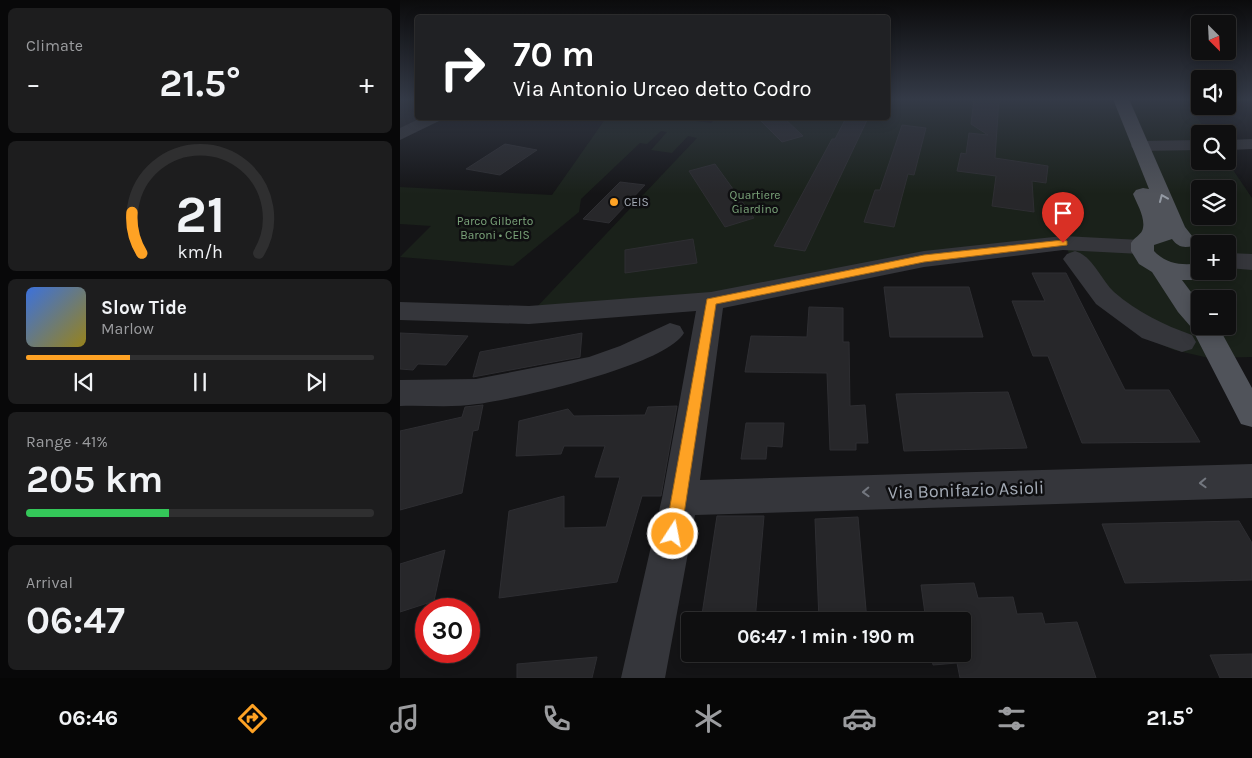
<!DOCTYPE html>
<html lang="en">
<head>
<meta charset="utf-8">
<style>
  :root { --surface:#0f0f10; --page:#1d1d1e; --text:#f1f3f6; --muted:#9b9c9f; --line:#2f2f30; --accent:#fea224 }
  body { margin:0; font-family:Karla,sans-serif; background:var(--page); color:var(--text); height:100vh; display:flex; flex-direction:column; font-size:19px; white-space:nowrap }
  * { box-sizing:border-box; margin:0 }
  p { font-size:16px; color:var(--muted) }
  .icon { flex:none; width:28px; height:28px; fill:none; stroke:currentColor; stroke-width:2; stroke-linecap:round; stroke-linejoin:round }
  .map { position:relative; flex:1; overflow:hidden }
  .panel { display:flex; flex-direction:column; gap:8px; padding:8px; background:#080809; width:400px }
  .panel>* { flex:none }
  .hud { position:absolute; left:15px; top:15px; width:475px; height:105px; border-radius:5px; box-shadow:0 2px 12px #0003,0 0 0 1px var(--line); background:#202124; color:#fff; overflow:hidden }
  .needle { width:32px; rotate:156deg }
  .buttons { position:absolute; left:791px; top:15px; display:grid; gap:10px }
  .buttons a { display:grid; place-items:center; width:45px; height:45px; border-radius:5px; background:var(--surface); box-shadow:0 2px 12px #0003,0 0 0 1px var(--line); font-size:25px }
  .speed { position:absolute; left:15px; top:598px; display:flex; gap:10px; font-size:25px; font-weight:700; text-align:center }
  .speed>* { display:grid; place-content:center; width:65px; height:65px; border-radius:50%; background:var(--surface); box-shadow:0 2px 12px #0003,0 0 0 1px var(--line); line-height:1 }
  .speed .limit { border:8px solid #d22; background:#fff; color:#111 }
  .pin { position:absolute; display:grid; place-items:center; width:42px; height:42px; color:#fff; margin:-51px -21px; border-radius:50% 50% 50% 0; rotate:-45deg; box-shadow:0 0 5px #0007 }
  .pin .icon { rotate:45deg }
  .me { position:absolute; width:55px; margin:-28px; rotate:11deg; stroke-linejoin:round; filter:drop-shadow(0 0 4px #0008) }
  .turn { display:flex; align-items:center; gap:18px; height:105px; padding:0 15px; font-size:22px }
  .turn .icon { width:65px; height:65px; stroke-width:2.5 }
  .turn b { display:block; font-size:35px; line-height:42px }
  .big { font-size:38px; font-weight:700; line-height:1.1 }
  .panel .tile { flex:1; display:flex; flex-direction:column; justify-content:center; gap:8px; min-width:0; padding:0 18px; border-radius:8px; background:var(--page) }
  .panel .dial { align-items:center; gap:0 }
  .dial svg { height:130px; overflow:visible; fill:none; stroke:var(--line); stroke-width:7; stroke-linecap:round; text-anchor:middle }
  .dial text { fill:var(--text); stroke:none }
  .song { display:flex; align-items:center; gap:15px }
  .cover { width:60px; height:60px; border-radius:8px; background:linear-gradient(135deg,hsl(220 70% 55%),hsl(50 70% 35%)) }
  .played { height:5px; border-radius:2px; background:linear-gradient(90deg,var(--accent) 30%,var(--line) 30%) }
  .keys { display:flex; justify-content:space-around; direction:ltr }
  .heat { display:flex; justify-content:space-between; align-items:center; font-size:28px; direction:ltr }
  .charge { height:8px; border-radius:4px; background:linear-gradient(90deg,#34c759 41%,var(--line) 0) }
  .trip { position:absolute; left:281px; top:612px; width:290px; height:50px; border-radius:5px; background:var(--surface); box-shadow:0 2px 12px #0003,0 0 0 1px var(--line); font-weight:700; line-height:50px; text-align:center }
  .dock { display:flex; height:80px; justify-content:space-around; align-items:center; background:#060606; color:var(--muted) }
  .dock .icon { width:35px; height:35px }
  .dock .current { color:var(--accent) }
  .dock b { font-size:22px; color:var(--text) }
  main { display:flex; flex:1; min-height:0 }
  .map>svg:first-child { display:block }
  .built { fill:#202023 }
  .green { fill:#1a211a; fill-rule:evenodd }
  .building { fill:#27272a; stroke:#2e2e32 }
  .lines { fill:none; stroke-linecap:round; stroke-linejoin:round }
  .minor { fill:#35363b; fill-rule:evenodd }
  .major { fill:#50535a; fill-rule:evenodd }
  .oneway { stroke:#949aa4 }
  .oneway2 { stroke:#73777f }
  .route { fill:#fea224; stroke:#a56917 }
  .poi-dot { fill:#fea224; stroke:#0f0f11; stroke-width:2 }
  .labels { text-anchor:middle; stroke-width:5; stroke-linejoin:round; paint-order:stroke }
  .far-park-label { font-size:12px; fill:#7ba47a; stroke:#0f0f11 }
  .far-poi-label { font-size:12px; fill:#a5acb7; stroke:#0f0f11; text-anchor:start }
  .near-street-label { font-size:18px; fill:#a5acb7; stroke:#0f0f11 }
</style>
</head>
<body>
<main>
<section class="panel">
<div class="tile"><p>Climate</p>
<div class="heat"><a>−</a><b class="big">21.5°</b><a>+</a></div>
</div>
<div class="tile dial"><svg viewBox="0 0 100 80">
<path d="M14 69A42 42 0 1 1 86 69"/>
<path d="M14 69A42 42 0 0 1 8 44" stroke="#fea224"/>
<text x="50" y="56" font-size="32" font-weight="700">21</text>
<text x="50" y="72" font-size="11">km/h</text>
</svg></div>
<div class="tile">
<div class="song"><i class="cover"></i><div><b>Slow Tide</b><p>Marlow</p></div></div>
<div class="played"></div>
<div class="keys"><svg class="icon" aria-label="previous" viewBox="0 0 24 24"><path d="M18 5L8 12l10 7zM5 5v14"/></svg><svg class="icon" aria-label="pause" viewBox="0 0 24 24"><path d="M8 5v14M16 5v14"/></svg><svg class="icon" aria-label="next" viewBox="0 0 24 24"><path d="M6 5l10 7-10 7zM19 5v14"/></svg></div>
</div>
<div class="tile"><p>Range · 41%</p><b class="big">205 km</b><div class="charge"></div></div>
<div class="tile"><p>Arrival</p><b class="big">06:47</b></div>
</section>
<div class="map">
<svg width="852" height="678" viewBox="0 0 852 678">
  <rect width="100%" height="100%" fill="#141416"/>
  <path class="built" d="M0,99H17L18,118H28L0,132Z"/>
  <path class="green" d="M488,99H785L808,134H800V161H827L852,198V357L809,358L774,350L746,338L677,273L663,239L311,297L134,310L297,138L288,136L272,153L251,150L267,132L261,131L247,144L240,143L181,199L179,212L113,266L0,257L31,226L0,224V187L152,195L206,118H274L311,123L316,118H488ZM800,189H828V216H800ZM800,244H828V271H800ZM800,299H828V326H800Z"/>
  <path class="building" d="M574,99H599L595,158L648,166L646,183L632,181L634,212L592,206L596,176L557,171L561,153L566,154L569,133L588,135L571,124Z
    M358,118H384L403,136L382,142Z
    M446,118H468L405,251L374,246L432,139H435Z
    M502,125L526,128L514,175L508,174L494,227L464,222L475,190H480Z
    M105,144L137,150L100,175L66,169Z
    M315,164L354,218L325,227L289,171Z
    M220,182L245,185L209,223L183,219Z
    M293,239L297,263L225,273V250Z
    M632,273H666L725,390H769L800,442L682,443L648,356H633L612,301H645Z
    M484,287H569L583,337H490Z
    M409,307L443,308V342H449L450,406L465,405L468,443H456V450H430L427,373L345,372L351,336L407,337Z
    M0,333L68,336L46,365L18,364L13,370L0,369Z
    M182,333L180,357L73,377L80,352Z
    M608,392L627,448L504,451L496,394Z
    M83,405L78,430L73,431L62,493L0,510V431L62,417L65,407Z
    M277,406L261,496H242L217,582L99,598L109,511L164,496V528L206,527L220,477H195L205,446H164L161,454L116,456L119,421L168,409L174,416L245,415L248,407Z
    M346,423H384L382,447L367,446L366,459H341Z
    M317,516H364L355,621H301Z
    M458,517L467,621H419L415,519Z
    M839,521L852,543V580L725,583L702,524Z
    M45,550L34,601L0,612V564Z
    M574,583L578,598L613,597L617,614L642,613L645,624L677,622L696,678H560L557,663L533,665L531,654H562V621H526L521,585Z
    M852,654V678H820L810,655Z
    M197,657L192,678H117V664Z"/>
  <g class="lines">
    <path class="minor" d="M21,118H41L39,121L0,140V128Z
      M852,139V149L828,150V140Z
      M800,140V150L740,151L734,150L731,146L734,142L740,141Z
      M663,236L741,240L749,242L752,247L749,252L741,254L663,250L524,267L323,308L300,480L852,464V498L295,515L265,678H221L262,498L296,311L129,324L0,320V302L129,306L311,292L524,251Z
      M675,251C693,256 701,280 714,292C737,312 764,325 792,335L796,342L792,349L782,352L742,338L696,304L663,259L667,254Z
      M828,253L852,254V270L828,268Z
      M270,323L280,326L284,333C265,366 116,399 77,404C52,408 25,405 0,406V380L76,379L189,357L220,346Z"/>
    <path class="major" d="M713,99H729L785,227L796,241L793,246C783,248 778,247 772,239L754,245V251C766,264 783,266 800,263V271H812L808,277L792,280H782L800,304V326H818L852,388V427L841,424L791,327L778,312L752,272L739,264L731,251V243C734,238 740,235 742,231C747,220 737,204 733,194L736,190L743,188L749,189Z"/>
  </g>
  <defs><path id="oneway-chevron" d="M-2-3.5L2.5 0L-2 3.5" fill="none" stroke-width="1.6" stroke-linecap="round" stroke-linejoin="round" transform="scale(1.25)"/></defs>
  <use class="oneway" href="#oneway-chevron" transform="translate(763 198) rotate(-113)"/>
  <g class="oneway2">
    <use href="#oneway-chevron" transform="translate(803 483) rotate(178)"/>
    <use href="#oneway-chevron" transform="translate(466 492) rotate(178)"/>
  </g>
  <linearGradient id="sky" x2="0" y2="1"><stop stop-color="#0b0b0c"/><stop offset="0.51" stop-color="#343a47"/><stop offset="1" stop-color="#343a47" stop-opacity="0"/></linearGradient>
  <rect width="852" height="194" fill="url(#sky)"/>
  <path class="route" d="M663,240L667,241V245L524,262L316,304L281,534L278,539L273,541L268,539L265,534L307,299L524,255Z"/>
  <circle class="poi-dot" cx="214" cy="202" r="5"/>
  <g class="labels">
    <g class="far-park-label">
      <text x="355" y="199">Quartiere<tspan x="355" dy="14">Giardino</tspan></text>
      <text x="95" y="225">Parco Gilberto<tspan x="95" dy="14">Baroni • CEIS</tspan></text>
    </g>
    <g class="far-poi-label">
      <text x="224" y="206">CEIS</text>
    </g>
    <g class="near-street-label">
      <text transform="translate(566 490) rotate(-2)" y="6">Via Bonifazio Asioli</text>
    </g>
  </g>
</svg>
<div class="buttons">
<a><svg class="needle" viewBox="-14 -14 28 28"><path d="M0-13l5 13h-10z" fill="#e53935"/><path d="M0 13l5-13h-10z" fill="#9b9c9f"/></svg></a>
<a><svg class="icon" aria-label="sound" viewBox="0 0 24 24"><path d="M4 9h4l5-4v14l-5-4H4zM17 9q2 3 0 6"/></svg></a>
<a><svg class="icon" aria-label="search" viewBox="0 0 24 24"><circle cx="10" cy="10" r="6"/><path d="M15 15l6 6"/></svg></a>
<a><svg class="icon" aria-label="layers" viewBox="0 0 24 24"><path d="M12 4l9 5-9 5-9-5zM3 14l9 5 9-5"/></svg></a>
<a>+</a>
<a>−</a>
</div>
<div class="speed"><div class="limit">30</div></div>
<div class="pin" style="left:663px;top:243px;background:#d93025"><svg class="icon" aria-label="arrive" viewBox="0 0 24 24"><path d="M6 21V4h12l-3 4 3 4H6"/></svg></div>
<svg class="me" style="left:273px;top:534px" viewBox="-20 -20 40 40"><circle r="17" fill="#fea224" stroke="#fff" stroke-width="3"/><path d="M0-11L8 9 0 5-8 9z" fill="#fff"/></svg>
<div class="trip">06:47 · 1 min · 190 m</div>
<div class="hud">
<div class="turn"><svg class="icon" aria-label="right" viewBox="0 0 24 24"><path d="M7 20v-9h11M14 6l5 5-5 5"/></svg><div><b>70 m</b>Via Antonio Urceo detto Codro</div></div>
</div>
</div>
</main>
<nav class="dock">
<b>06:46</b>
<svg class="icon current" aria-label="directions" viewBox="0 0 24 24"><path d="M12 3l9 9-9 9-9-9zM9 14v-3h6M13 9l2 2-2 2"/></svg>
<svg class="icon" aria-label="music" viewBox="0 0 24 24"><path d="M9 18V5l10-2v13"/><circle cx="6" cy="18" r="3"/><circle cx="16" cy="16" r="3"/></svg>
<svg class="icon" aria-label="phone" viewBox="0 0 24 24"><path d="M5 4h4l2 5-3 2q2 4 5 5l2-3 5 2v4C11 20 4 13 5 4z"/></svg>
<svg class="icon" aria-label="climate" viewBox="0 0 24 24"><path d="M12 3v18M4 7l16 10M4 17L20 7"/></svg>
<svg class="icon" aria-label="car" viewBox="0 0 24 24"><path d="M5 17H2v-5l4-1 3-4h7l3 4 3 1v5h-3M9 17h6M6 11h13"/><circle cx="7" cy="17" r="2"/><circle cx="17" cy="17" r="2"/></svg>
<svg class="icon" aria-label="filters" viewBox="0 0 24 24"><path d="M4 7h16M4 17h16"/><circle cx="9" cy="7" r="2"/><circle cx="15" cy="17" r="2"/></svg>
<b>21.5°</b>
</nav>
</body>
</html>
